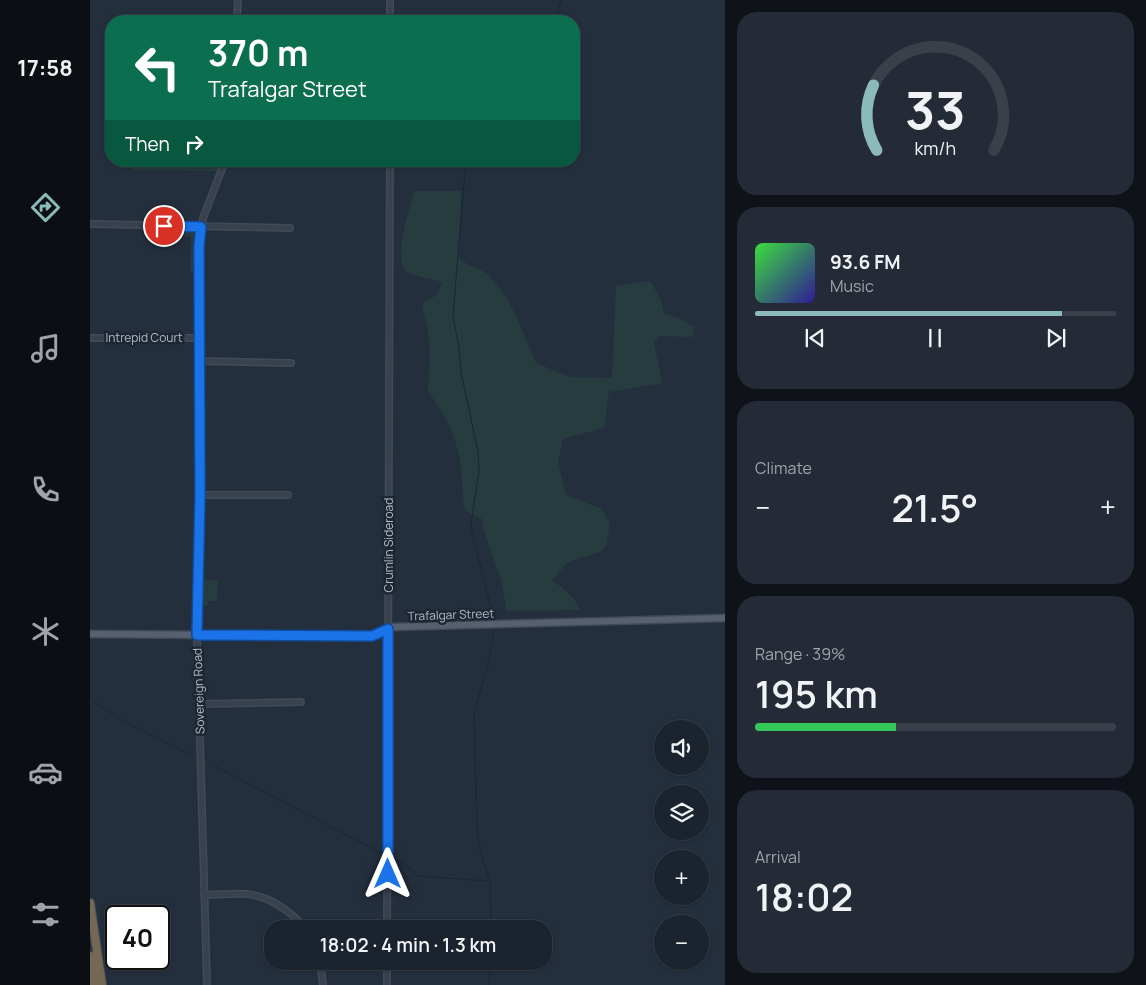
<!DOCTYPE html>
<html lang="en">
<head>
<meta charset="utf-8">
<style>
  :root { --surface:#1b232e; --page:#242b36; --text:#f1f3f6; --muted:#a0a4aa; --line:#39404a; --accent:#8bbbb9 }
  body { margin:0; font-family:Manrope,sans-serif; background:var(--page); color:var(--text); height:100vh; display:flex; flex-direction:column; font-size:19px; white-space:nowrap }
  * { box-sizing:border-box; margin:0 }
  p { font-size:16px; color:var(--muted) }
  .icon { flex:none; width:28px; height:28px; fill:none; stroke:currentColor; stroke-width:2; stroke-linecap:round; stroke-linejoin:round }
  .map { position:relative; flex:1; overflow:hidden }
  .panel { display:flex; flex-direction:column; gap:12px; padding:12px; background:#0f1319; width:421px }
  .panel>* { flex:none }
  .hud { position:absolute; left:15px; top:15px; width:475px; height:152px; border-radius:20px; box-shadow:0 1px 4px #0004,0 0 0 1px var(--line); background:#0b6e4f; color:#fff; overflow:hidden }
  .tools { position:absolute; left:564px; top:720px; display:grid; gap:10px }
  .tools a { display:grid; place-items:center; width:55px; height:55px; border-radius:50%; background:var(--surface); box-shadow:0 1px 4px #0004,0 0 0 1px var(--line); font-size:25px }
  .speed { position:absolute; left:15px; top:905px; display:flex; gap:10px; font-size:25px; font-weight:700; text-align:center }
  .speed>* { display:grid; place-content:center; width:65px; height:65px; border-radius:50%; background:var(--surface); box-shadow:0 1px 4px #0004,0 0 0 1px var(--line); line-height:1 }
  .speed .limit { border:2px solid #111; border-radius:8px; background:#fff; color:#111 }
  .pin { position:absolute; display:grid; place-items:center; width:42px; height:42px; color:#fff; margin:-21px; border:2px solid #fff; border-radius:50%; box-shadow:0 1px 5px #0007 }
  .me { position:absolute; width:55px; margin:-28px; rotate:0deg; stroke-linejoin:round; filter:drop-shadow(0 0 4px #0008) }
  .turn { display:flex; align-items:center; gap:18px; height:105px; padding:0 20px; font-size:22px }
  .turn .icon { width:65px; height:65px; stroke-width:2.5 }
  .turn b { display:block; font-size:35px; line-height:42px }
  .then { display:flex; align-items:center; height:48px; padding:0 20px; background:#0003; gap:10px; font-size:19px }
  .big { font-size:38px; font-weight:600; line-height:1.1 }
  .panel .tile { flex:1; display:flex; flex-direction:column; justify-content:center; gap:8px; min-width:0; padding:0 18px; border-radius:20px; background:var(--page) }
  .panel .dial { align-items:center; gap:0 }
  .dial svg { height:130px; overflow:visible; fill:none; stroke:var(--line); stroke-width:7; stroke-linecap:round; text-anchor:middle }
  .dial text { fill:var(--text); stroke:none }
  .song { display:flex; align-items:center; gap:15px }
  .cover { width:60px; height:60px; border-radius:8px; background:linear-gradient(135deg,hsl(120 70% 55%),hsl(250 70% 35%)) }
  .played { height:5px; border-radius:2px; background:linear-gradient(90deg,var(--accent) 85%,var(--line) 85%) }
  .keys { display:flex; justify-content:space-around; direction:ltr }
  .heat { display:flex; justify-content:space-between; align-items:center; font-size:28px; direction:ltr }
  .charge { height:8px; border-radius:4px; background:linear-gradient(90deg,#34c759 39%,var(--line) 0) }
  .trip { position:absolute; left:174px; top:920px; width:288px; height:50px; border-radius:20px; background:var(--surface); box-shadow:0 1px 4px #0004,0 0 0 1px var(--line); font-weight:600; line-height:50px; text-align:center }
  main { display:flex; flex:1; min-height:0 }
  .dock { display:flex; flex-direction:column; width:90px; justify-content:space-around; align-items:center; background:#0b0e12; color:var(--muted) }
  .dock .icon { width:35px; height:35px }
  .dock .active { color:var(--accent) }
  .dock b { font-size:22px; color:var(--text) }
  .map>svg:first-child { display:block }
  .green { fill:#263c3f }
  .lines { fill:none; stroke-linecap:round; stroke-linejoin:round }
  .stream { stroke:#17263c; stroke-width:1 }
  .minor-casing { stroke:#414a57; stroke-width:8 }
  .major-casing { stroke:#414a57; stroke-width:9 }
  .highway-casing { stroke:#434c59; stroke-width:10 }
  .minor { stroke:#38414e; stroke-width:5 }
  .major { stroke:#56606e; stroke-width:6 }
  .highway { stroke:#746855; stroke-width:8 }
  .route-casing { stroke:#114b97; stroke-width:12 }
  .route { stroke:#1a73e8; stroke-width:9 }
  .labels { text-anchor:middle; stroke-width:5; stroke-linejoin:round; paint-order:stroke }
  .street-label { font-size:12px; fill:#b4bcc9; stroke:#1d2633 }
</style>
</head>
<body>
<main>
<nav class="dock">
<b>17:58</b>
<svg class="icon active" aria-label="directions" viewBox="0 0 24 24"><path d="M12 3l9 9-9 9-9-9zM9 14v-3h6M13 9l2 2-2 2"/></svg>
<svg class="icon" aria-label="music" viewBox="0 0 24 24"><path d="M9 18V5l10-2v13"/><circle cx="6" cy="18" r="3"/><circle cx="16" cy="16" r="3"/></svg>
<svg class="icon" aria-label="phone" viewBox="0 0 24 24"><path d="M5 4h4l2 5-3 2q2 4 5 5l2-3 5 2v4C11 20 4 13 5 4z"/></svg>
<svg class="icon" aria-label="climate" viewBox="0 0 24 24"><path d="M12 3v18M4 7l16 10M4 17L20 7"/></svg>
<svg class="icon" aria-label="car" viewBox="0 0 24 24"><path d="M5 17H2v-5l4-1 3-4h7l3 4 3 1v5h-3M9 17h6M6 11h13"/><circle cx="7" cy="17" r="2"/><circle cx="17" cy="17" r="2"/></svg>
<svg class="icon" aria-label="filters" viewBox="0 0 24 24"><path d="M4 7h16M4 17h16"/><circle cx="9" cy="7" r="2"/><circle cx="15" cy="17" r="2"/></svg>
</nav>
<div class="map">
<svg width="635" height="985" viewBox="0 0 635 985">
  <rect width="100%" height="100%" fill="#242f3e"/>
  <path class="green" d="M42,161H131L128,171L42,170Z
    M324,191H371L369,258C378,267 390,267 398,275C423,299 432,332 446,363L480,377L522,378L526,286L560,281L571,300L574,314L587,317L604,327L602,337L570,336L564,342L572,383L519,392L514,428L473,439L468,462L476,495L512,509L520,524L516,546L510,552L478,562L462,580C473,588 485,597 490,610L417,611L411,580L394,531L392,519C387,516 378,514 375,509C373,507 372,473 371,467C366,436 357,416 338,392L340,352L338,330L332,307L335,302L348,294L352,282C343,279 325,277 317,272C302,261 320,207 324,191Z
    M75,231C85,231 99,228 106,236L105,272L100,271L101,237L74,236L72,233Z
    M115,580H128L127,601H118V605L116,606L113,603L112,583Z"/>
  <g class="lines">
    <path class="stream" d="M466,21L471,0
      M376,161L363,315L369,349L371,372L388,452L389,471L381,523L382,532L404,621
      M0,699L28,718L101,755
      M121,764L295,855
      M299,856L306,859L317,866L328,876L399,881
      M401,929L400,881L391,854L387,830L384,713L399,660L404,628
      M399,985L401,961"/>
    <defs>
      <path id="minor" d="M147,21L148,0
        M300,21V0
        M0,224L200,228
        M0,338H108
        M109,361L201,363
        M110,495H198
        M110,704L211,702
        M114,895C128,895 143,893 157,894C181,897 201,912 216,929
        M297,929L300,161
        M230,961L233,985
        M117,985L107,635L110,495L109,246L113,218L135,161
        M297,985V961"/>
      <path id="major" d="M0,634L282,636L302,627L635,618"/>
      <path id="highway" d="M0,903L12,985
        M0,956L4,985"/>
    </defs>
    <use href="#minor" class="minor-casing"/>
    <use href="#major" class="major-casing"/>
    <use href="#highway" class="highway-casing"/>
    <use href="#minor" class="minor"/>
    <use href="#major" class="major"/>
    <use href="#highway" class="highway"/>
  </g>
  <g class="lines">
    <defs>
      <path id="route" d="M74,226L111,227L109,246L110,495L107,635L282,636L298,629V874"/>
    </defs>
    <use href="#route" class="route-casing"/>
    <use href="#route" class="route"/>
  </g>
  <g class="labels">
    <g class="street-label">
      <text x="54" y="342">Intrepid Court</text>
      <text transform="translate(299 545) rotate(-90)" y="4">Crumlin Sideroad</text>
      <text transform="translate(361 615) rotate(-2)" y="4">Trafalgar Street</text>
      <text transform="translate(109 691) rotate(-92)" y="4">Sovereign Road</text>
    </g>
  </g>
</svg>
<div class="tools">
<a><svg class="icon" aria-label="sound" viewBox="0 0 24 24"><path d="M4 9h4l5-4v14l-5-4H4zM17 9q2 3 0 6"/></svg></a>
<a><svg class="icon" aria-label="layers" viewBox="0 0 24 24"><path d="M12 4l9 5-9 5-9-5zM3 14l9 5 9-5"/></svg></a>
<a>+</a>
<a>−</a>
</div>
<div class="speed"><div class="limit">40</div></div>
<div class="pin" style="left:74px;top:226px;background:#d93025"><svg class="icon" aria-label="arrive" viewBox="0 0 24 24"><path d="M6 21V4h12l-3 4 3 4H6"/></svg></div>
<svg class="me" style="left:298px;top:874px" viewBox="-20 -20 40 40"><path d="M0-17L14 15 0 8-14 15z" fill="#1a73e8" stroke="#fff" stroke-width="4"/></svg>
<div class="trip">18:02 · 4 min · 1.3 km</div>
<div class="hud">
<div class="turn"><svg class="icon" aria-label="left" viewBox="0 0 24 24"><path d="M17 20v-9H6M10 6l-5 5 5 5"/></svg><div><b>370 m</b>Trafalgar Street</div></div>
<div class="then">Then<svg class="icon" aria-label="right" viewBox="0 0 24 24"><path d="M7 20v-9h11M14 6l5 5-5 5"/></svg></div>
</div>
</div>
<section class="panel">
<div class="tile dial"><svg viewBox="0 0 100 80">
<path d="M14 69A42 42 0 1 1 86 69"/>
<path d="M14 69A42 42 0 0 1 12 29" stroke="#8bbbb9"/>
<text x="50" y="56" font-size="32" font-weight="700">33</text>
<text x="50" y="72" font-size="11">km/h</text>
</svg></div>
<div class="tile">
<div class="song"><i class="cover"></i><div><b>93.6 FM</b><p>Music</p></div></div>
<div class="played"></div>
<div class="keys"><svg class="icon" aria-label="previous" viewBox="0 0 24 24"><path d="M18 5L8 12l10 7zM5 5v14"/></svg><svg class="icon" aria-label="pause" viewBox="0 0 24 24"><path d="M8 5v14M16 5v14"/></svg><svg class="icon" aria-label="next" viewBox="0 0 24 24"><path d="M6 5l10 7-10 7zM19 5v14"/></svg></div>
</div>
<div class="tile"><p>Climate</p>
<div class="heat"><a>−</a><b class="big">21.5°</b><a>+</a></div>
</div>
<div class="tile"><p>Range · 39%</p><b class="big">195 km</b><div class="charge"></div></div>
<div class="tile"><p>Arrival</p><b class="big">18:02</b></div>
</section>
</main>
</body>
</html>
